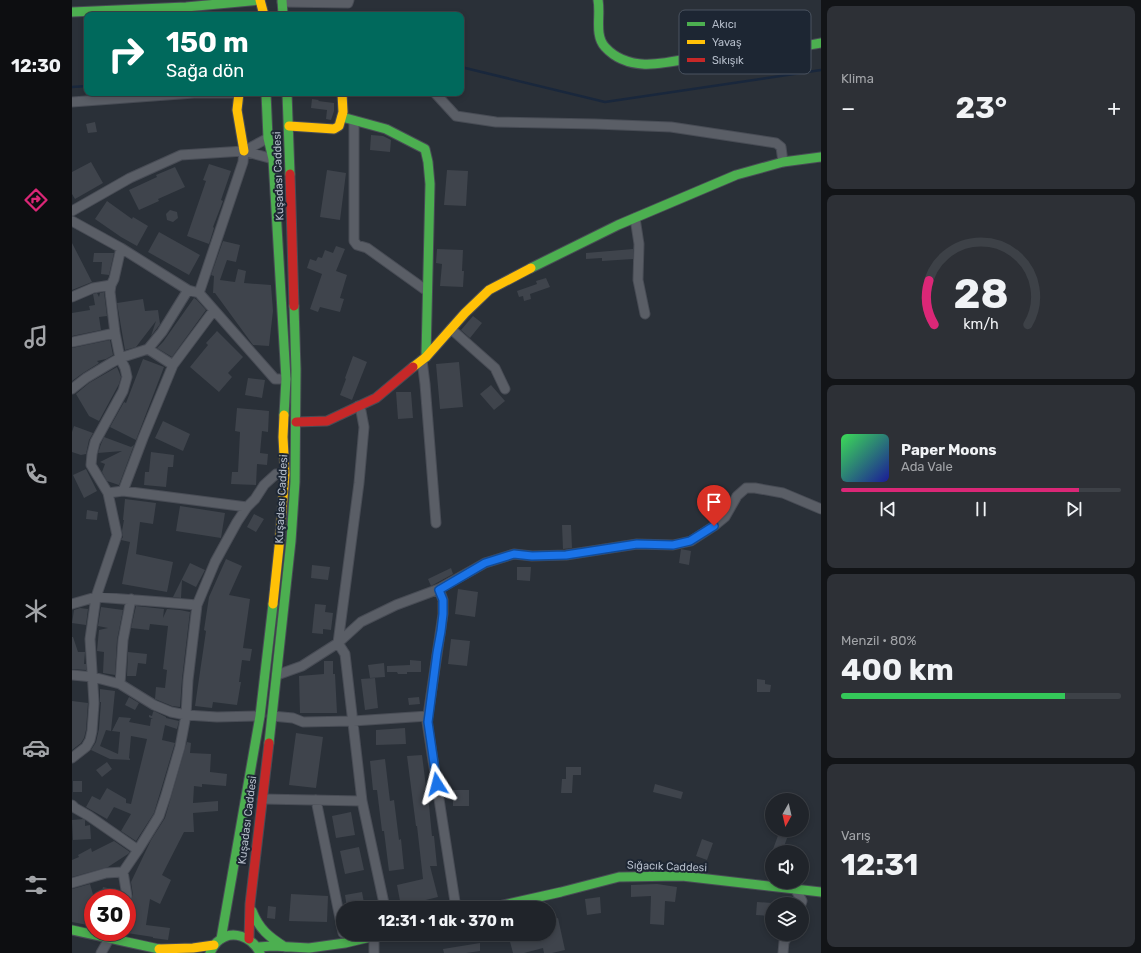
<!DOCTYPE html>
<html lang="tr">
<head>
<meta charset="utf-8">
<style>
  :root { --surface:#20242a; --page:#2d3036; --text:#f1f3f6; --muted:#a2a4a8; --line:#3d4147; --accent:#db2777 }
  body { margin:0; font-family:Rubik,sans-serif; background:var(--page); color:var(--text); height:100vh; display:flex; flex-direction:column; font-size:15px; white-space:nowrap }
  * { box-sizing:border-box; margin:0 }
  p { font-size:13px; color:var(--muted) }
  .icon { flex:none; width:22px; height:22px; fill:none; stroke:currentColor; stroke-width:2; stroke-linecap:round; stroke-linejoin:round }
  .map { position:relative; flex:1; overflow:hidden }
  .side { display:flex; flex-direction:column; gap:6px; padding:6px; background:#121417; width:320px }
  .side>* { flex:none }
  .banner { position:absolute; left:12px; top:12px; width:380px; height:84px; border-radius:8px; box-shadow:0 2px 6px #0003,0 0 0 1px var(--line); background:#00695c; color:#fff; overflow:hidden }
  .needle { width:26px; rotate:188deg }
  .buttons { position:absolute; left:693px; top:793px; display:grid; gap:8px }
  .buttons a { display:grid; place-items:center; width:44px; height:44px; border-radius:50%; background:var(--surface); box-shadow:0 2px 6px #0003,0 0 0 1px var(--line); font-size:20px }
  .speed { position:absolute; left:12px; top:889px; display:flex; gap:8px; font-size:20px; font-weight:700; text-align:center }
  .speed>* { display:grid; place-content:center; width:52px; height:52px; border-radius:50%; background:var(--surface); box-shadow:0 2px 6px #0003,0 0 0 1px var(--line); line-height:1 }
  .speed .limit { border:6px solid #d22; background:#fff; color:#111 }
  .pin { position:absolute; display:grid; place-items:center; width:34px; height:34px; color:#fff; margin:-41px -17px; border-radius:50% 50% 50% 0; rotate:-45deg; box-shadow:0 0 4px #0007 }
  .pin .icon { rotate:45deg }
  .me { position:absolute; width:44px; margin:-22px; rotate:351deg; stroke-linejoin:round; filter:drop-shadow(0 0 3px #0008) }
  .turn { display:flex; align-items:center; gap:14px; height:84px; padding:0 16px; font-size:18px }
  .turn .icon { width:52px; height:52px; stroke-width:2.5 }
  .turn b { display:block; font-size:28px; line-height:34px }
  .big { font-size:30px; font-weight:700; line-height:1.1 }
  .side .widget { flex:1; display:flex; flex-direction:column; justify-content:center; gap:6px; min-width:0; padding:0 14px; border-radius:8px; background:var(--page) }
  .side .dial { align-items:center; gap:0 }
  .dial svg { height:104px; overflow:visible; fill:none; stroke:var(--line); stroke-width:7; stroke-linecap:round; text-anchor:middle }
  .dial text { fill:var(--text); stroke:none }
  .song { display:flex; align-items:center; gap:12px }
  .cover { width:48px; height:48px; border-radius:6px; background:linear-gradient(135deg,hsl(130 70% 55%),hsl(240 70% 35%)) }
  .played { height:4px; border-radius:2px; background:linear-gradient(90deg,var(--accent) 85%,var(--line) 85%) }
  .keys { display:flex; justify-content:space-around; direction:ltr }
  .heat { display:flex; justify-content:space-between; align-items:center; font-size:22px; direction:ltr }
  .charge { height:6px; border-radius:3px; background:linear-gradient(90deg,#34c759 80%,var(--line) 0) }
  .trip { position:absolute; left:264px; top:901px; width:220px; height:40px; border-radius:20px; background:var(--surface); box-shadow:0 2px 6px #0003,0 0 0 1px var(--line); font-weight:700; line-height:40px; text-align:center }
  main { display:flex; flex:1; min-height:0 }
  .menu { display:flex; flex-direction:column; width:72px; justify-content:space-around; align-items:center; background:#0d0e11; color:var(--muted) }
  .menu .icon { width:28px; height:28px }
  .menu .selected { color:var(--accent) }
  .menu b { font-size:18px; color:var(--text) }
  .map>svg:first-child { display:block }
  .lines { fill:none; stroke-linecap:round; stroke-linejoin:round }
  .stream { stroke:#19273c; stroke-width:2.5 }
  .building { fill:#3f444c }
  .street-casing { stroke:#484c55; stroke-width:11 }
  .fast-casing { stroke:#484c55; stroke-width:11 }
  .slow-casing { stroke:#484c55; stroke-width:11 }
  .jam-casing { stroke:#484c55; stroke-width:11 }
  .street { stroke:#5a5e66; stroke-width:9 }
  .fast { stroke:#4caf50; stroke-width:9 }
  .slow { stroke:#ffc107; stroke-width:9 }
  .jam { stroke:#c62828; stroke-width:9 }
  .route-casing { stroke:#114b97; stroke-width:10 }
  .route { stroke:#1a73e8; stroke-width:7 }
  .labels { text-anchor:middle; stroke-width:4; stroke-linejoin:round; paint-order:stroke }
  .street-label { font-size:11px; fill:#b4bcc9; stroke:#1d2633 }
  .key { fill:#1d2633; stroke:#4a5360; stroke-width:1 }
  .key-label { font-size:11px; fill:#b4bcc9 }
</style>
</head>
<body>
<main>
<nav class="menu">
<b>12:30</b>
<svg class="icon selected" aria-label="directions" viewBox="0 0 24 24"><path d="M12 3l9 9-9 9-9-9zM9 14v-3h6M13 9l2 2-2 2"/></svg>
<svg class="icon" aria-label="music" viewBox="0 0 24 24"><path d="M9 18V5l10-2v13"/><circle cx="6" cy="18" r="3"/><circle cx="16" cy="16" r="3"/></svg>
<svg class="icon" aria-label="phone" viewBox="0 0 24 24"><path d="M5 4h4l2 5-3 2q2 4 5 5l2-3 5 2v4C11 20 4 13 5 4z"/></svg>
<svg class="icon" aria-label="climate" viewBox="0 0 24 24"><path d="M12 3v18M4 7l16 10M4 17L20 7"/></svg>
<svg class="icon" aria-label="car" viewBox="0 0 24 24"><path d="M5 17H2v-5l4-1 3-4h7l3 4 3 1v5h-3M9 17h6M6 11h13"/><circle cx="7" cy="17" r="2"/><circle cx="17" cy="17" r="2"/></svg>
<svg class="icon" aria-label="filters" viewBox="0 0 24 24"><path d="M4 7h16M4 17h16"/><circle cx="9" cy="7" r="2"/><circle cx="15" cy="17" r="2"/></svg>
</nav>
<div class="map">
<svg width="749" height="953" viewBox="0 0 749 953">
  <rect width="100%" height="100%" fill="#2a3038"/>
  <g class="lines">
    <path class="stream" d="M389,67L533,102L749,70
      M0,87L15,86"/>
  </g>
  <path class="building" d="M240,99L247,100L246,101L262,103V111L259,120L254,119L255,110L239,108Z
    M23,122L25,132L16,133L14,124Z
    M299,135L311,136L319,140L318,152L298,150Z
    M19,162L31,183L3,199L0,194V172Z
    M137,164L159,171L149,200L151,201L141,227L142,228L137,244L115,236L134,181L131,180Z
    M103,167L113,187L86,199L87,201L67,210L57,190L85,177L84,175Z
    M255,170L274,173L268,220L248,217Z
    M375,170L396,171L394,206L372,205Z
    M35,201L60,219L61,217L76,226L65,246L49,237L23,219Z
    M98,210L105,212L106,218L101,222L95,220L94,214Z
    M87,232L128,255L117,275L76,252Z
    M151,241L168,245L164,262L155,260L148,280L163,282L166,269L174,271L172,283L199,285L201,311L197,346L181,345L143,293H141L142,276L139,275Z
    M0,243L20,282L0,290Z
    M264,246L273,249L264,271L275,275L268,298L272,299L268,312L248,307L246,312L238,309L250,274L235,268L238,259L244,261L246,257L250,258L253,250L261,253Z
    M365,249L391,250L390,271H392L391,287L368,286L370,264L364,263Z
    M561,249V259L530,261V258L514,259V253Z
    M22,253H42L37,275L29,274L30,262H21Z
    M474,278L478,287L458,294L459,299L452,301L451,296L447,297L445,291L465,284L464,281Z
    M32,292L35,316L27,317L29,330L0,336V313L18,310L17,306L23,305L21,294L25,293L27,297L28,293Z
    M122,298L125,300L134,310L100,357L85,348L91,342Z
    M71,299L73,311L86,310L88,324L79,336L84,321L64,347L53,350L45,303Z
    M401,316L410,323L398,338L389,330Z
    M145,331L171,357L156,373L160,377L147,392L118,367L136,345L134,343Z
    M38,340L41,355L34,359L25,361L27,363L11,373L0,381V348Z
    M281,356L295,362L280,400L268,395L274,379L273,378Z
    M71,359L92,367L64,440L38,427L52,402L54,403Z
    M387,362L391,407L368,409L364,364Z
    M45,367L49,377L47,384L27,421L17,416L4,394L17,383Z
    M176,378L193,380L190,398L173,395Z
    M419,385L433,401L422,410L408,394Z
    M324,392H339L341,418L326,419Z
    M165,408L197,411L196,432L190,431L188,453L196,454L195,465L185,464L184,485L159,484L160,472H166L168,432L163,431Z
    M91,421L118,434L111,451L83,438Z
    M2,426L21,433L17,440L14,454L9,455L0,452V432Z
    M32,437L59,447L62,445L47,485L35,481L30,472L33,464L28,462L50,451L26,453L29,444Z
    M79,452L102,455L101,467H96L94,487L72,485L73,472H77Z
    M14,469L25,491L12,498L1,475Z
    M53,499L84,503L81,524L68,522L64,554L101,562L95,592L50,584L58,542L49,540L51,537L50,531L52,520H51Z
    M108,506L153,513L149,538L104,531Z
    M15,510L26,512L25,520L14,519Z
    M182,514L192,519L184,532L175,527Z
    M490,525H499L500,548L491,549Z
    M609,549L619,551L617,565L607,563Z
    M154,559L170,566L157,595L178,599L171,648L180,649L178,661L170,660L167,682H169L165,705L141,702L140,708L123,706L134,631L132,630L137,597Z
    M118,563L133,570L124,587L110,580L109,598L101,597Z
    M240,565L258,567L256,580L239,578Z
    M445,567H459L458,581L445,580Z
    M379,568L381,574L359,586L356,579Z
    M386,589L406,592L403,617L383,614Z
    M243,604L254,605L253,612L261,613L259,630L251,629V634L240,633Z
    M64,606L92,609L91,618L95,609L108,610L118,612L110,679L108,707L100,706L83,699L84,687L93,688L95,670L91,669L96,626L78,624L77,630L59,628Z
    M29,607L51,610L45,640L43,675L31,673L32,652L25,651L27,630L36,628L26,626Z
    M8,608L16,609L14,625L0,623L2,610Z
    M0,637H1L6,652H13L12,664H14V670L0,669Z
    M379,639L398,641L395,666L376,664Z
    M56,652L75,654L74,664L66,663L64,676H55Z
    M338,660L349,661V672H335V674H326L325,672H315V666L338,665Z
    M252,661H261V674H263L265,713H228L227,676L252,674Z
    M312,663L313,677L298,678L296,665Z
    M303,678L306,708L293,710L289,679Z
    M685,679L693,680V684L699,685L698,692H685Z
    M28,689L43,691L39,731L34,730L28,746L46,754L48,732L40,731L47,717L59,718L57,722L78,726L79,719H81L77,717V715L80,716L81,712L82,711L94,717V718L107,721L105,729L93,725L90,740L103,743L102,746L82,813L64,841L49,831L59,814L42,807L35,819L14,807L20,796L28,800L35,788L54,799V803L59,804L75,739L59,736L57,758L58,759V760L38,759L19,750L24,742L27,729L29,702H28Z
    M57,697L67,703L63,710L53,705Z
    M347,697L348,704L337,705L336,698Z
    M0,701L16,703L14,730L12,738L9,743L0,750Z
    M333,728L334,744L304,745V730Z
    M224,733L251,737L244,788L217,785Z
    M115,742L119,743L118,753L139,754L138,772L155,774L154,786L130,784V787L122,786L121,803L146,801V811L121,813L122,832H112L90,875L99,880L88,904L78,899L74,925L98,928L96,940L81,938V937L55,933V904L59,901L61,895L59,882L79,840L93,818Z
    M350,755L355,795H356L360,836H362L365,866H358L366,897L329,906L325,885L351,879L345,826H344L335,756Z
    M313,759L318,801L322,800L327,840L329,839L332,869L317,871L312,831H310L305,790H301L298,761Z
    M35,762L40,769L30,777L24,770Z
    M494,767H509V775H501L500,793H489L490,779H494Z
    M1,781H10V792H1Z
    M583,784L611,792L609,799L581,792Z
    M381,790H397V806H381Z
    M279,812L283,835L264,838L260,816Z
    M11,819L13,820V826L18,825L19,839L1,840L0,820Z
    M708,830H718L710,852H700Z
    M630,839L641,843L635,860L624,856Z
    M42,841L58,852L56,854L36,867L0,877V860L7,857L6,855L19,848L20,852Z
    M287,847L292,870L273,874L268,851Z
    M18,884L22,898H21V926L0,922V889Z
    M585,884L605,887L603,902L593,901L592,925L578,924L579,896L559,897V885Z
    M31,887L48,891V898H28Z
    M290,892L293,908H275L273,895Z
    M219,894L256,896L255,922L217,921Z
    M528,897L529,913L515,915L513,899Z
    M685,902L700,903V916L684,915Z
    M196,906L204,907L203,919L195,918Z
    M486,918L493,950L480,953H472L471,948L452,953H441L436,934H477V920Z
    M408,943V951L394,953H372L371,949Z"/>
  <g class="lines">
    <defs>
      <path id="street" d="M210,2L276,3L277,0
        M363,93L384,116L424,122L523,124L599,127L704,143L709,147L711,162
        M0,102L122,93H167
        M282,121V241L285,245L295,248L355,291
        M172,151L196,138
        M0,211L58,178L109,155L172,151L201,159
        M563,218L567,244L566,280L573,314
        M0,221L49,248L116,290L127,293L171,162L172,151
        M127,293L203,379H214
        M0,297L21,288L39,285
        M379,329L423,368L433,389
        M0,342L43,333
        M350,360L353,384L364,523
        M101,365L142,310
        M0,389L14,378L39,363L48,358L76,349L90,332L116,290
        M286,406L289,411L292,427L287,483L266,643L273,654L290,801L313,908
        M51,491L71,438L101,365L76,349
        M36,493L51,491L175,507
        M367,589L371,600V614L355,722L384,908
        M0,604L24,597L90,602L125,605
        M0,675L21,677L48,684L82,705L99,712L114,715L145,717L188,716
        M205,675L230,666L266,643L289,622L324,605L367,589L413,563L442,554L460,556L494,555L565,544L601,545L619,541L642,526L653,517L665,496L674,488H683L711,493L749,509
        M48,684L51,640L59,599
        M200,716L221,718L231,722L281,721L356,716
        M0,758L14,747L18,740L20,731L22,703L18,639L24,597L45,535L36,493L19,465L20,454L23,442L51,391L55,377L53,368L48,358L43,333L38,292L39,285L42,279L49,248
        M190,799L290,801
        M244,800L271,933
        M0,805L3,808L17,816L66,850
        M0,883L34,873L51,872
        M724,890L730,901L729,904
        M54,898L55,896L51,872L66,850L87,816L94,795L108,747L114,715L116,680L125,605L143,562L165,522L175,507L183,499L192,485L204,474H213
        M302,936V953
        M29,953L37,939L40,932
        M711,953L712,942L717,934"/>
      <path id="fast" d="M210,0L211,15
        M526,0C529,15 522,35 533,47C563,80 612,56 649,53C664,52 678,54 692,53C711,52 730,46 749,43
        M0,12L114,7L188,0
        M194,93L196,138L201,159L214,379L212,415
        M215,93L218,174
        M270,117L314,129L353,149L356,162L358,184L354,357
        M459,268L546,225L664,175L711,162L749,157
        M197,743L219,541L223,482L224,370L222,306
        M418,908L489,892L547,877L610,876L749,892
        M180,911C187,929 197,937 213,947
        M0,930L87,949
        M149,939L188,716L201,604
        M186,947L201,946L237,948L273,943L311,934
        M138,953C140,949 142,945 145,942C160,928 180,937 188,953"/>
      <path id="slow" d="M188,0L192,15
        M167,93L165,110L172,151
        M217,126L262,129L267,126L271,112L270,93
        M341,367L354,357L393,313L417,290L459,268
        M201,604L207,547L213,474L211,437L212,415
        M87,949L121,948L142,945"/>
      <path id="jam" d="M218,174L222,306
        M224,422L255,421L304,398L341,367
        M177,939L178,904L197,743"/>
    </defs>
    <use href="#street" class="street-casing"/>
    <use href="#fast" class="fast-casing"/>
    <use href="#slow" class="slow-casing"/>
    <use href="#jam" class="jam-casing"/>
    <use href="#street" class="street"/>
    <use href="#fast" class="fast"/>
    <use href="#slow" class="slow"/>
    <use href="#jam" class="jam"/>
  </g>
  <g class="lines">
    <defs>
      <path id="route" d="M365,784L356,722L365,653L369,631L371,614V600L367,590L413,563L442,554L460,556L494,555L565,544L601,545L618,541L642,526"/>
    </defs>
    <use href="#route" class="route-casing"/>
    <use href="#route" class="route"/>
  </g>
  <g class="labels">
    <g class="street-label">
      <text transform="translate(206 176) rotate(-92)" y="4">Kuşadası Caddesi</text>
      <text transform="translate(209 499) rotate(-87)" y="4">Kuşadası Caddesi</text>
      <text transform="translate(175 820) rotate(-83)" y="4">Kuşadası Caddesi</text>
      <text transform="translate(595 866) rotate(2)" y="4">Sığacık Caddesi</text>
    </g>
  </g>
  <rect x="607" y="10" width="132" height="64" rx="6" class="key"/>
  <rect x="615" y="22" width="18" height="4" fill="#4caf50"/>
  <rect x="615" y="40" width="18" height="4" fill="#ffc107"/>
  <rect x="615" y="58" width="18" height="4" fill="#c62828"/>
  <g class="key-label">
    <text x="640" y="28">Akıcı</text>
    <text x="640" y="46">Yavaş</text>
    <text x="640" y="64">Sıkışık</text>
  </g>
</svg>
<div class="buttons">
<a><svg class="needle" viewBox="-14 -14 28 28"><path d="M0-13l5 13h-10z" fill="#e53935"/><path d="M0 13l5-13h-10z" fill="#a2a4a8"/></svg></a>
<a><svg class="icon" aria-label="sound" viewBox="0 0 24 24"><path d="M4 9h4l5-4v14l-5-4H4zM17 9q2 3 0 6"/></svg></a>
<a><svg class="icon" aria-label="layers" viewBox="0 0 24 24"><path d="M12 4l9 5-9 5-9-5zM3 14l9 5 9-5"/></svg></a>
</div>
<div class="speed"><div class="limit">30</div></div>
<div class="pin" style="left:642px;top:526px;background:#d93025"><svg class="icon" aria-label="arrive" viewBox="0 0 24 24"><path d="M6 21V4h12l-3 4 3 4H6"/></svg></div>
<svg class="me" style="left:365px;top:784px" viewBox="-20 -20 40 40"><path d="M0-17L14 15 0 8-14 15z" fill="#1a73e8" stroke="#fff" stroke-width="4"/></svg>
<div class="trip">12:31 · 1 dk · 370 m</div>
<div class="banner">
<div class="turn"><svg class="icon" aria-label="right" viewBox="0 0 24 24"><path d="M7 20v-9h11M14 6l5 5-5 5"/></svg><div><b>150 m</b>Sağa dön</div></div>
</div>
</div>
<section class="side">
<div class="widget"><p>Klima</p>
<div class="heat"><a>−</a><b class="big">23°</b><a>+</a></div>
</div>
<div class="widget dial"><svg viewBox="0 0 100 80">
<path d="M14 69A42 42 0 1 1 86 69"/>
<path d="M14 69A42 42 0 0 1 10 35" stroke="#db2777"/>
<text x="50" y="56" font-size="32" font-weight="700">28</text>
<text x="50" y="72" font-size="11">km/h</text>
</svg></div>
<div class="widget">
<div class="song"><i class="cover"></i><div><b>Paper Moons</b><p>Ada Vale</p></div></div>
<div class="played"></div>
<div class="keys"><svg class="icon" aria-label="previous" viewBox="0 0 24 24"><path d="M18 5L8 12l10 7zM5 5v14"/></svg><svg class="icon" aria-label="pause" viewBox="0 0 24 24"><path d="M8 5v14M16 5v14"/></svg><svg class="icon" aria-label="next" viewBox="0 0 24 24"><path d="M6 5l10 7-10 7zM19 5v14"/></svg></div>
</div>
<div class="widget"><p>Menzil · 80%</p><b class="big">400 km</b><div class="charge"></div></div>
<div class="widget"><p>Varış</p><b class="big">12:31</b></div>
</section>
</main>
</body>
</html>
